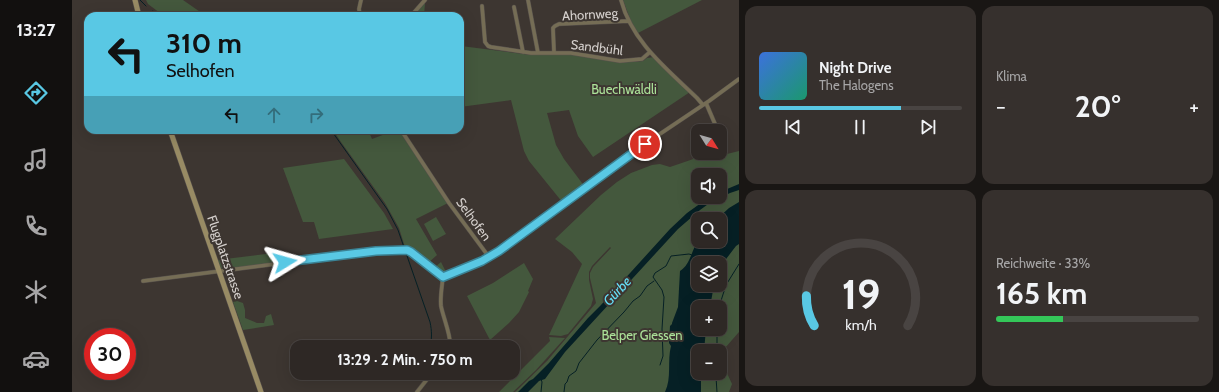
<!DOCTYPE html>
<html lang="de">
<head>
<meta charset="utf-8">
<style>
  :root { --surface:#2e2825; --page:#36302d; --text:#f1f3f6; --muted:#a7a6a7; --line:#494442; --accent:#59c8e4 }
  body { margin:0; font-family:Cabin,sans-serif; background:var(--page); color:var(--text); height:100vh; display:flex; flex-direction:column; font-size:15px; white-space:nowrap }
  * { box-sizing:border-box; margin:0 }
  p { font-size:13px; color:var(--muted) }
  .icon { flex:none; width:22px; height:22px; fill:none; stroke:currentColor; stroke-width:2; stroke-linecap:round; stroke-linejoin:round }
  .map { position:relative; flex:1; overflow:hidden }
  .panel { display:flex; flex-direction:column; gap:6px; padding:6px; background:#191614; width:480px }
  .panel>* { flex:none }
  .hud { position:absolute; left:12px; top:12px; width:380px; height:122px; border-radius:12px; box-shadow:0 4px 16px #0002,0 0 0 1px var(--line); background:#59c8e4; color:#111; overflow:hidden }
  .needle { width:26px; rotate:127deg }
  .fabs { position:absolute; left:619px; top:124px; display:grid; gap:8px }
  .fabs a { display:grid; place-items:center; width:36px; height:36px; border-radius:8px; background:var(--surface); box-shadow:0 4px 16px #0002,0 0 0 1px var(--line); font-size:20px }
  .speed { position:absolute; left:12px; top:328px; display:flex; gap:8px; font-size:20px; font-weight:700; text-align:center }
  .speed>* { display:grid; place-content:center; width:52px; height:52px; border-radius:50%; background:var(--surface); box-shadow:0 4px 16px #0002,0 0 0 1px var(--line); line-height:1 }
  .speed .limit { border:6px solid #d22; background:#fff; color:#111 }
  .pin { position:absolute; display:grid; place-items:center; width:34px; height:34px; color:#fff; margin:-17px; border:2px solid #fff; border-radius:50%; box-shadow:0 1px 4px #0007 }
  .me { position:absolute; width:44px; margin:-22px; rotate:82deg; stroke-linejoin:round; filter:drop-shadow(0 0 3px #0008) }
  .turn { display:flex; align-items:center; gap:14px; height:84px; padding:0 16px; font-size:18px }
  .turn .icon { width:52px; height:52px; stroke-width:2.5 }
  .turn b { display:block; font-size:28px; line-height:34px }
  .lanes { display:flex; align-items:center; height:38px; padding:0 16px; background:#0003; justify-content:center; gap:20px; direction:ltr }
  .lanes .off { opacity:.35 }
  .big { font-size:30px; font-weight:800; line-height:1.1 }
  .panel .card { flex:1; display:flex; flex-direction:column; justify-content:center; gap:6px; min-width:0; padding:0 14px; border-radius:12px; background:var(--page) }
  .panel .dial { align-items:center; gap:0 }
  .dial svg { height:104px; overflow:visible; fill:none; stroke:var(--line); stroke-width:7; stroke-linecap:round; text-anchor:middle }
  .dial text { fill:var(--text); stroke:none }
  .song { display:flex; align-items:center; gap:12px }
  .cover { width:48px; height:48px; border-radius:6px; background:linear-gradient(135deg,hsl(220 70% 55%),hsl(160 70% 35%)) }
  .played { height:4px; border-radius:2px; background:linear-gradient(90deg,var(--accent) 70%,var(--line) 70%) }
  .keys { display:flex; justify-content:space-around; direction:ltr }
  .heat { display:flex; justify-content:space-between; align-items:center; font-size:22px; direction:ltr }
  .charge { height:6px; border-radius:3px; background:linear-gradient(90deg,#34c759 33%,var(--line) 0) }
  .panel .tiles { flex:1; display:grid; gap:6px; grid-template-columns:repeat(2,1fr) }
  .trip { position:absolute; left:218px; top:340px; width:230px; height:40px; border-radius:12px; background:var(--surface); box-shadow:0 4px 16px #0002,0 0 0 1px var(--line); font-weight:800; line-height:40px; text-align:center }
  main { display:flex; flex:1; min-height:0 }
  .menu { display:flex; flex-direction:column; width:72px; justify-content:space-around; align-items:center; background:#12100f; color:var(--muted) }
  .menu .icon { width:28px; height:28px }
  .menu .current { color:var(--accent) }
  .menu b { font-size:18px; color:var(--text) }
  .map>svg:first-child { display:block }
  .green { fill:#44583d; fill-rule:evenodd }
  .water { fill:#062025 }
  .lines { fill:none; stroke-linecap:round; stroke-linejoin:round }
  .stream { stroke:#062025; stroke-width:1 }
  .street-casing { stroke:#58524d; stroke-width:4.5 }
  .secondary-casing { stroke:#58524d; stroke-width:6 }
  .street { stroke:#756d55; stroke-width:3.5 }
  .secondary { stroke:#988b64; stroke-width:5 }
  .route-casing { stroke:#3a8294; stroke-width:10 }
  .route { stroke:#59c8e4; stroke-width:7 }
  .labels { text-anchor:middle; stroke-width:4; stroke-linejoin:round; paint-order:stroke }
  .street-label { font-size:13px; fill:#d5d0cd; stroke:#3d3631 }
  .park-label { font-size:13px; fill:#ace299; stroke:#3d3631 }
  .water-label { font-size:14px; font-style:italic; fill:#65def6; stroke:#3d3631 }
</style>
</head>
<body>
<main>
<nav class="menu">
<b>13:27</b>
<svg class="icon current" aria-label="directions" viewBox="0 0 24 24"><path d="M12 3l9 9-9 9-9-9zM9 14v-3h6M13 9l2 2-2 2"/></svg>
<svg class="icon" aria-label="music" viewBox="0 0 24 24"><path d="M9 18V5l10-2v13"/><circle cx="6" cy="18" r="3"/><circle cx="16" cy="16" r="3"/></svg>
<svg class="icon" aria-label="phone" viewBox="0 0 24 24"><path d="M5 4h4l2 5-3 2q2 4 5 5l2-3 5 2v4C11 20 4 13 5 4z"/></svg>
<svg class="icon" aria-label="climate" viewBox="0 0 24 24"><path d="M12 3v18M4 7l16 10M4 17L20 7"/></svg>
<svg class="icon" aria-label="car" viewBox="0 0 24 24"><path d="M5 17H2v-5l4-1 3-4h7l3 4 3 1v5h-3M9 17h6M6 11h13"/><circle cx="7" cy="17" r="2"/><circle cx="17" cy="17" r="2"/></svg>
</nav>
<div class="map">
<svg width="667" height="392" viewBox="0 0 667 392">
  <rect width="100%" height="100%" fill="#3d3631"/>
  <path class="green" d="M74,0H111L134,16H92L76,4Z
    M551,0H630L566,33L560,24Z
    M353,3L352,16H341Z
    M389,46L459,55L497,54L559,62L571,61L575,58L582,57L618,92L521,157L506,136L497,110L475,113L484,145L492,159L513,187L491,203L457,161L452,151L439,100L388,107Z
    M261,130H296L300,139L324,130H328L376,203L344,219L365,255L355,264L333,247L327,228L313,203L269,142Z
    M650,147L647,156L667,151V332L653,348L649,360L660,384L657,392H443L475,361L524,303L518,278V273L521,267L539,248L538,247L520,266L517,272V280L521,299L519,306L496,334L489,336L477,335L510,264L500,252L483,239L529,195L545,182L559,173L580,165L588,164L598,167L639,153H648V149ZM626,175H648V197H626ZM626,219H648V241H626ZM626,263H648V285H626ZM626,307H648V329H626ZM626,351H648V373H626Z
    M272,159L312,213L321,229L247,239L242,222H231L211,168Z
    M364,217L374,234L361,241L352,224Z
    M201,253L202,263L152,269L147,268L145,260Z
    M369,262L375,274L370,275L362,268Z
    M452,263L461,279L456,291L457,292L447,312L437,323L418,340L395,296L421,283Z
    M165,301L171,303L173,310V318L185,323H192L194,316L199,314L202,325L171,330L161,302Z
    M477,337L493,338L464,370L441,392H427L478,341Z"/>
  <path class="water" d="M667,184V190L658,193L639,202L628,210L606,229L493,352L473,379L467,381L456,392H446L457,381L461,379L477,363L516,318L529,305L598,229L615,213L636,198L648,197V192Z
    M667,202V244L664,246L648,267V263H626V285H642L638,307H626V329H634L632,351H626V373H629V392H593C600,378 595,361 599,346L597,343L598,326L600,324V323L606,307L608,271C618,265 620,250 626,240L648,241V219H645L657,208Z"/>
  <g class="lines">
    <path class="stream" d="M68,0L74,6
      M81,11L87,16
      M259,130L315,209L326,230L358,322C360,331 360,339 358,347
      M647,307L654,285L667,264
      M645,351V329
      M588,365L591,356L590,329L592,297L590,290L581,277L583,273L594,266L599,256L617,254L620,255
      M644,377L645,392
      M469,392L470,382L469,379
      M492,392L493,384L495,382L497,376L504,371L507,363L525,340L552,312L561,301L568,296L575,286L582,281"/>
    <defs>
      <path id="street" d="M456,0L466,53
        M549,0C560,42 595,69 625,98L631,105
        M410,6L413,42L416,46L419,47L459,53H499L548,61L570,59L578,52
        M442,7L451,52
        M288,16L287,9L289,0
        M339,16L353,0
        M482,52L481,28L483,26L487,24L557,21
        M634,103L646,131
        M329,130L377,203L417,257
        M647,157L651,149L648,136
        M371,277L410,261L427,251L573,144L637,101L667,79
        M371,277C370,286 368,297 369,306C371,317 380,338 378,347
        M71,281L304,251L335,250L339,252L371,277
        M345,392L360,373"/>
      <path id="secondary" d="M63,0L67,16
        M98,130L189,392"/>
    </defs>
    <use href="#street" class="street-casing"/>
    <use href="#secondary" class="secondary-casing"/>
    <use href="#street" class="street"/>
    <use href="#secondary" class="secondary"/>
  </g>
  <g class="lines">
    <defs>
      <path id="route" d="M213,262L304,251L335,250L339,252L371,277L410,261L427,251L573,144"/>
    </defs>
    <use href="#route" class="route-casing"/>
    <use href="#route" class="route"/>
  </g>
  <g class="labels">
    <g class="street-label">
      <text transform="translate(518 14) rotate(-3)" y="5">Ahornweg</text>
      <text transform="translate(525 47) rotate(7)" y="5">Sandbühl</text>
      <text transform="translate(402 219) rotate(54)" y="5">Selhofen</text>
      <text transform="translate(154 257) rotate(71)" y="5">Flugplatzstrasse</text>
    </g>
    <g class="park-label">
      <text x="552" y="94">Buechwäldli</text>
      <text x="570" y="340">Belper Giessen</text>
    </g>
    <g class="water-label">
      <text transform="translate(545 291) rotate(-47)" y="5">Gürbe</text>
    </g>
  </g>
</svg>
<div class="fabs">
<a><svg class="needle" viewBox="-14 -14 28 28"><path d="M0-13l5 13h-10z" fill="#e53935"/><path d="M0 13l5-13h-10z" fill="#a7a6a7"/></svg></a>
<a><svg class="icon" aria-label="sound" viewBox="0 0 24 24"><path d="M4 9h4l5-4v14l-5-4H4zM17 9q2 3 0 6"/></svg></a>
<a><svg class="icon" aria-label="search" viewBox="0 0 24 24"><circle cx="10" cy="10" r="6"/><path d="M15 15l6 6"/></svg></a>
<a><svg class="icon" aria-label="layers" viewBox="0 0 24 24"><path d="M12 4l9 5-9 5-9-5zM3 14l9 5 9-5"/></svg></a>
<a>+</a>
<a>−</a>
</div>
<div class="speed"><div class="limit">30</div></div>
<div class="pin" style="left:573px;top:144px;background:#d93025"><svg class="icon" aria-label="arrive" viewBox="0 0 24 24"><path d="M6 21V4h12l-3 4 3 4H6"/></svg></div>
<svg class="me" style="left:213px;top:262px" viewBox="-20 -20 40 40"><path d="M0-17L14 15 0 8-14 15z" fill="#59c8e4" stroke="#fff" stroke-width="4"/></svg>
<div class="trip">13:29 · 2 Min. · 750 m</div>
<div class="hud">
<div class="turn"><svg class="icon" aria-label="left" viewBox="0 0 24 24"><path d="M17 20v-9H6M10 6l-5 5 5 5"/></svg><div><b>310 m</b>Selhofen</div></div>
<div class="lanes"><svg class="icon" aria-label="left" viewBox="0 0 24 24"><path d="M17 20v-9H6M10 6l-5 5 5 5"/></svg><svg class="icon off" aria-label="ahead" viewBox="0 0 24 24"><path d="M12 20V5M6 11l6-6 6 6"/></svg><svg class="icon off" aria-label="right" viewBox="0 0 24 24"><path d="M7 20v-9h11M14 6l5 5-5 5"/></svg></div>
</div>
</div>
<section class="panel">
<div class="tiles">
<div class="card">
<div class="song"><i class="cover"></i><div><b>Night Drive</b><p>The Halogens</p></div></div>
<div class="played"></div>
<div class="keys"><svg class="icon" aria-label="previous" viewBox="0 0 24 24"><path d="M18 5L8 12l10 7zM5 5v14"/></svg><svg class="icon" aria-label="pause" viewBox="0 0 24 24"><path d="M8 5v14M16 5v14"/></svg><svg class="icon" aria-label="next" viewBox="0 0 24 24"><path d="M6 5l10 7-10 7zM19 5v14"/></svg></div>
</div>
<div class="card"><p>Klima</p>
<div class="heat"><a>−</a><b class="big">20°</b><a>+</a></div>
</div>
<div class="card dial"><svg viewBox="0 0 100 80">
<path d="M14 69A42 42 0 1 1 86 69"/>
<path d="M14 69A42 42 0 0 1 8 46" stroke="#59c8e4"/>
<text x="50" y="56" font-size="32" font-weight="700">19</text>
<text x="50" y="72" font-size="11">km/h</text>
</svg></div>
<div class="card"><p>Reichweite · 33%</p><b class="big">165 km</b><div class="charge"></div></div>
</div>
</section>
</main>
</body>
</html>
